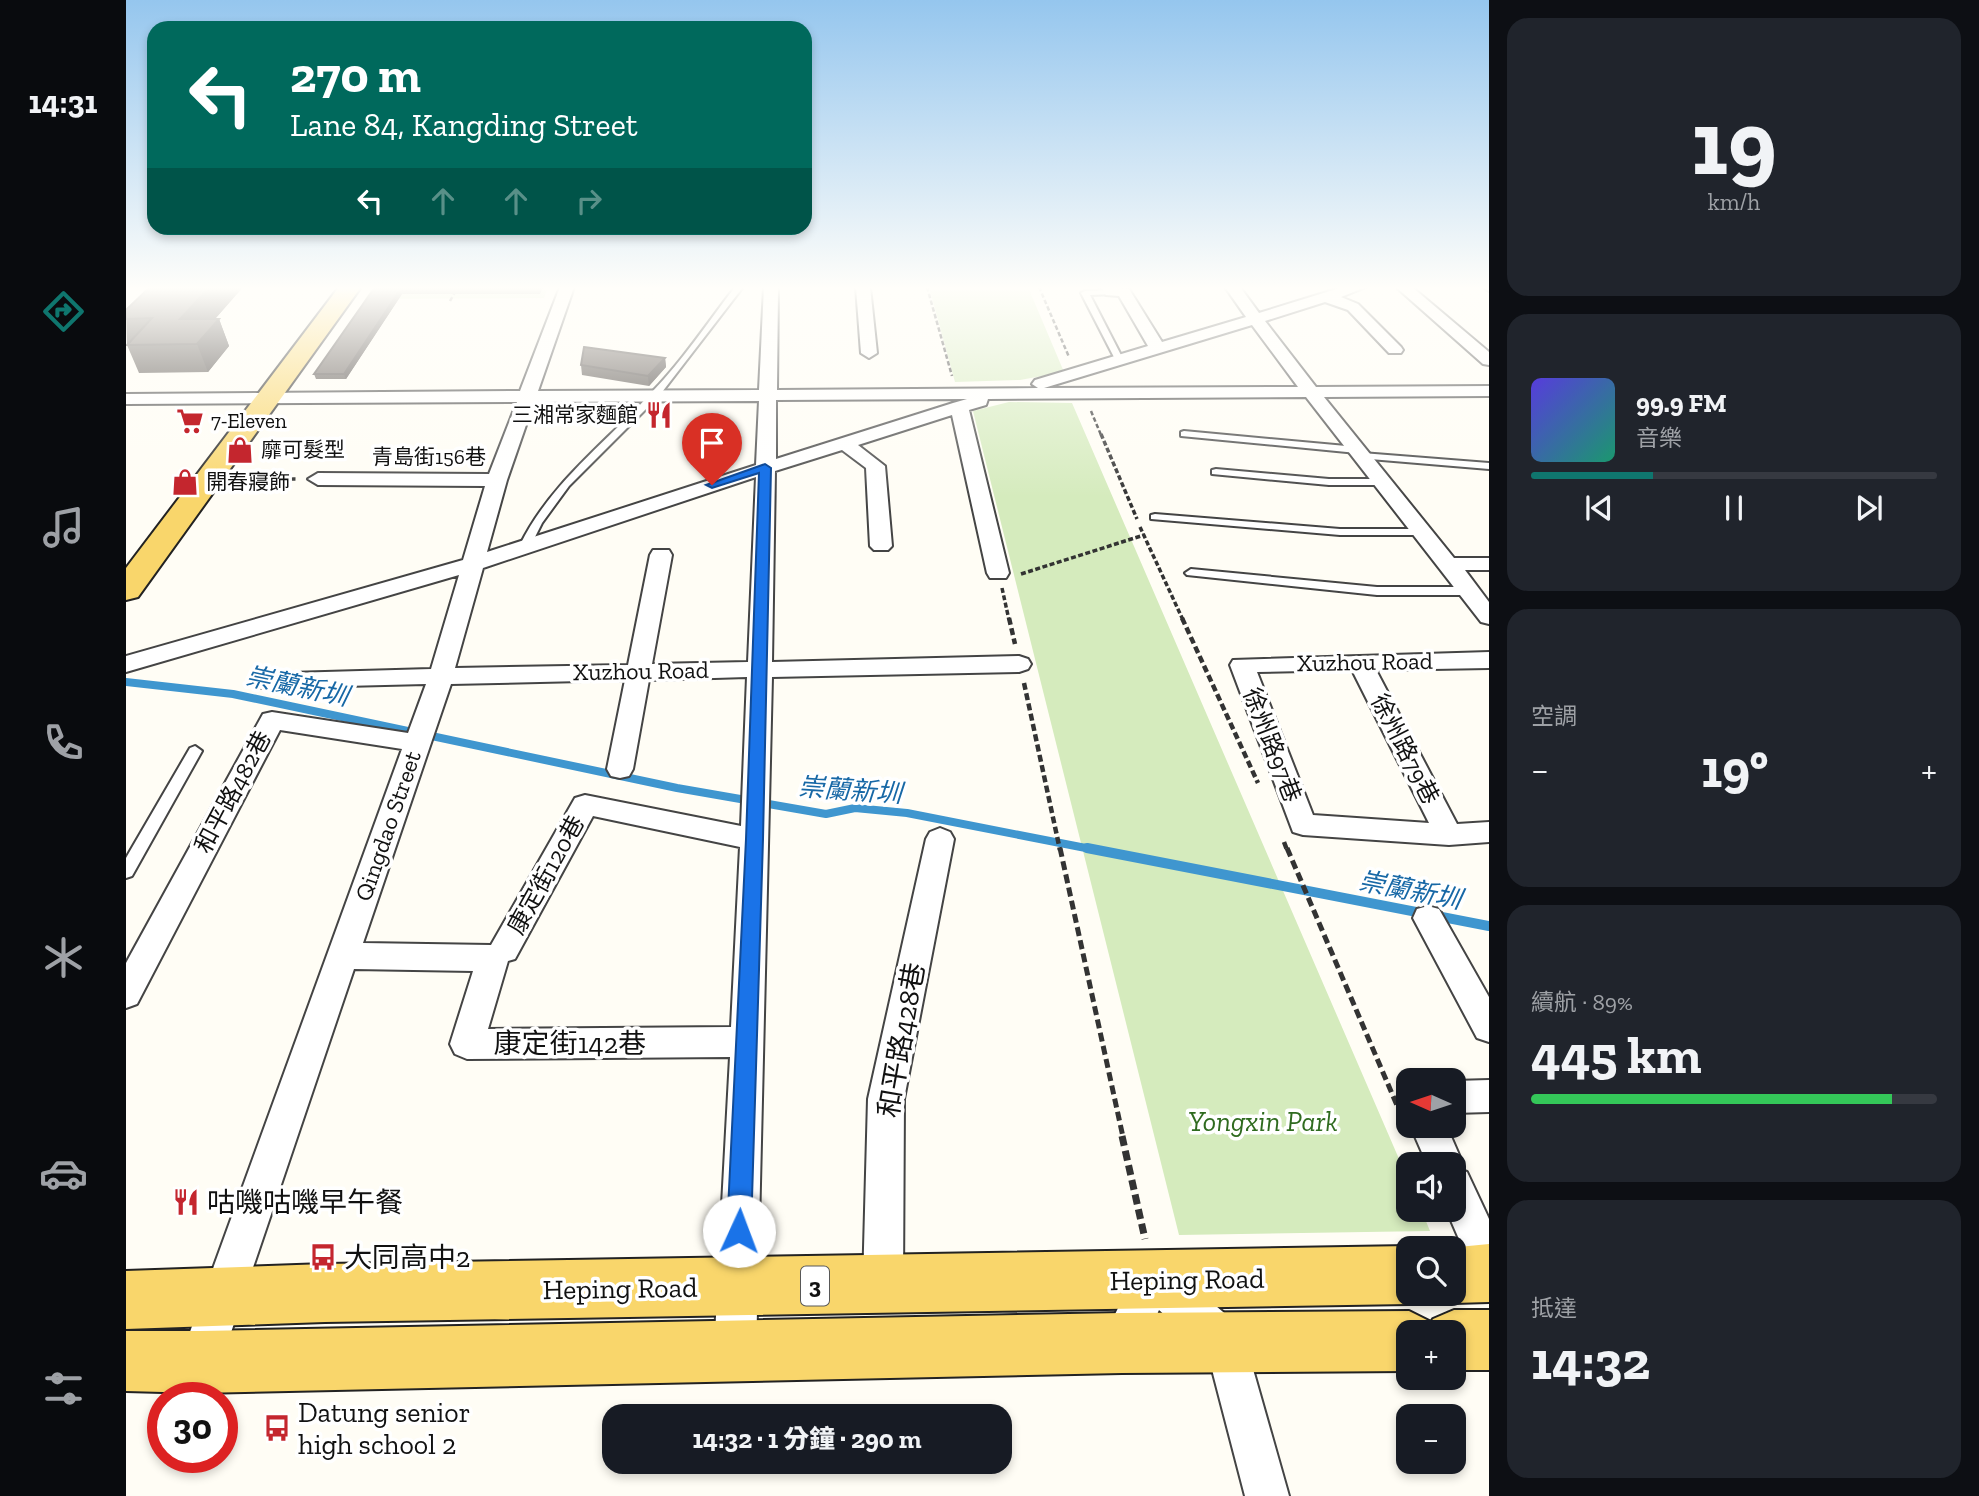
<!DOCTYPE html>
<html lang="zh-TW">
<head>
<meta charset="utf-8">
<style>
  :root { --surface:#171b24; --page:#20242c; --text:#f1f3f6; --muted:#9ea1a6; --line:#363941; --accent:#0f766e }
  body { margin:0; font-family:"Zilla Slab","Noto Sans TC",serif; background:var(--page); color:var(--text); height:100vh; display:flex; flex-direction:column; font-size:26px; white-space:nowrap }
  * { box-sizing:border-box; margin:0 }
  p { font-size:23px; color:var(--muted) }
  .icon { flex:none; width:38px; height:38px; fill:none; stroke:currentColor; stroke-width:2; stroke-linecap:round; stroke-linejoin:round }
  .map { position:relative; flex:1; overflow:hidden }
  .side { display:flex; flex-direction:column; gap:18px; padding:18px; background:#0d0f14; width:490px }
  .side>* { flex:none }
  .banner { position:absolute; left:21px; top:21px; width:665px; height:214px; border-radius:21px; box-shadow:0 4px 10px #0003; background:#00695c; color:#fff; overflow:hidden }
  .needle { width:46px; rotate:273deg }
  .tools { position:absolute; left:1270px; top:1068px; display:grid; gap:14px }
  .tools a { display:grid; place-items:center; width:70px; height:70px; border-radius:14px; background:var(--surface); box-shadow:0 4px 10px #0003; font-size:35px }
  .speed { position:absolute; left:21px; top:1382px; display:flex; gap:14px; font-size:35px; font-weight:700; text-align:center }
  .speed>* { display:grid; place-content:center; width:91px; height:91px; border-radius:50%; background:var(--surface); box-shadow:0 4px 10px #0003; line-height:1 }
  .speed .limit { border:10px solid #d22; background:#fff; color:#111 }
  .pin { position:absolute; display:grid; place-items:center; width:60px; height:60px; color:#fff; margin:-72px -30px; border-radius:50% 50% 50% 0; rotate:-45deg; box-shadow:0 0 7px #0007 }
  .pin .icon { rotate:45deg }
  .me { position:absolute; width:77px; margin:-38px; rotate:2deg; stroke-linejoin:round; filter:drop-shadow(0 0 5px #0008) }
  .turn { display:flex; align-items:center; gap:24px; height:147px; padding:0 28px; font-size:32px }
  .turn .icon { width:91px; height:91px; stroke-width:2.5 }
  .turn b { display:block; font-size:49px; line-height:60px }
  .lanes { display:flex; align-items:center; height:66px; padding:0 28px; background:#0003; justify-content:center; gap:35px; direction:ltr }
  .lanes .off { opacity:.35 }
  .big { font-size:52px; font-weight:800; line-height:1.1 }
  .side .card { flex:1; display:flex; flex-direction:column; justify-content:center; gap:10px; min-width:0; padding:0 24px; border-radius:21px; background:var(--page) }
  .side .dial { align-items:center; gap:0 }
  .dial b { font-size:91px; line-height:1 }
  .song { display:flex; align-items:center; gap:21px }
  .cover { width:84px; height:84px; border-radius:10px; background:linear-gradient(135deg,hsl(250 70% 55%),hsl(160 70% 35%)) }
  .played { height:7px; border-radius:4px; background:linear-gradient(90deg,var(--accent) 30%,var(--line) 30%) }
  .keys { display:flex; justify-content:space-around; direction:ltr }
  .heat { display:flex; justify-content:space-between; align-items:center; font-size:38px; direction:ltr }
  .charge { height:10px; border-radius:5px; background:linear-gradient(90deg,#34c759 89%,var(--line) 0) }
  .trip { position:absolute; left:476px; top:1404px; width:410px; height:70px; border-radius:21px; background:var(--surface); box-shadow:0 4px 10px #0003; font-weight:800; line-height:70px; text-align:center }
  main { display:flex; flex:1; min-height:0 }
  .menu { display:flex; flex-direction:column; width:126px; justify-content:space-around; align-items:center; background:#090b0e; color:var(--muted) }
  .menu .icon { width:49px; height:49px }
  .menu .selected { color:var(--accent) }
  .menu b { font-size:32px; color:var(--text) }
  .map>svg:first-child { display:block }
  .green { fill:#d5ebbd }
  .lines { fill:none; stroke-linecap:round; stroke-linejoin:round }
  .stream-far1 { stroke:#3f96cf; stroke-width:8 }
  .stream { stroke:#3f96cf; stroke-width:10 }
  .lane-casing { stroke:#444; stroke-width:4 }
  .street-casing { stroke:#444; stroke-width:4 }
  .primary-casing { stroke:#222; stroke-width:4 }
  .path-far4 { stroke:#333; stroke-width:2.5; stroke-dasharray:4.5 2.5; stroke-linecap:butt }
  .path-far3 { stroke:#333; stroke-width:3.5; stroke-dasharray:5 2.5; stroke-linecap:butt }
  .path-far2 { stroke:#333; stroke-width:4.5; stroke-dasharray:7 3.5; stroke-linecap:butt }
  .path-far1 { stroke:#333; stroke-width:5; stroke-dasharray:9 4.5; stroke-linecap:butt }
  .path { stroke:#333; stroke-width:7; stroke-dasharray:10 5; stroke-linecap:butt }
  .lane { fill:#fff; fill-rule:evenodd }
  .street { fill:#fff; fill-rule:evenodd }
  .primary { fill:#f9d66b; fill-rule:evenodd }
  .wall { fill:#4d4742 }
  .shaded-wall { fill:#3f3936 }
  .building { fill:#5a524d; stroke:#3f3936; stroke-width:2 }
  .route { fill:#1a73e8; stroke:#114b97; stroke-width:2 }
  .labels { text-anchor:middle; stroke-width:7; stroke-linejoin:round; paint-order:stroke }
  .far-poi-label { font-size:21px; fill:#111; stroke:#fff; text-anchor:start }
  .far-street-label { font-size:21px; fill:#111; stroke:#fff }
  .shield { fill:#fff; stroke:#585858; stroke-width:2 }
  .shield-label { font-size:23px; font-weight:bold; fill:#111 }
  .street-label { font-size:24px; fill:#111; stroke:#fff }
  .water-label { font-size:26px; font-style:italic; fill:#1768a6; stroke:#fff }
  .near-street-label { font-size:28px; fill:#111; stroke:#fff }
  .near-park-label { font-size:28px; font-style:italic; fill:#2f6b1f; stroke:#fff }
  .near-poi-label { font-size:28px; fill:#111; stroke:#fff; text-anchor:start }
</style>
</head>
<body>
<main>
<nav class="menu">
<b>14:31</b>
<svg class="icon selected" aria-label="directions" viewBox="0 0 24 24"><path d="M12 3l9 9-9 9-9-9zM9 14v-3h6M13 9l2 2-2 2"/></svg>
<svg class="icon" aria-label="music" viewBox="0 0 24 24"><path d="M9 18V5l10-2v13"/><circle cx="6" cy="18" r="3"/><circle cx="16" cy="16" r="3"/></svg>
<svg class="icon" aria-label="phone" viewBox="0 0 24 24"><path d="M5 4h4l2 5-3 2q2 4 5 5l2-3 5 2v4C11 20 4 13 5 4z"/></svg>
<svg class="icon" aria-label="climate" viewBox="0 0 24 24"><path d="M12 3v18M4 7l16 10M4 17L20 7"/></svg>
<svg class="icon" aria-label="car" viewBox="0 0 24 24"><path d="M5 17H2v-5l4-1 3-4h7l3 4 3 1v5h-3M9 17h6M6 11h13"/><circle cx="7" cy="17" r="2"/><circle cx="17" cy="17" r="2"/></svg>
<svg class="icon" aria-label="filters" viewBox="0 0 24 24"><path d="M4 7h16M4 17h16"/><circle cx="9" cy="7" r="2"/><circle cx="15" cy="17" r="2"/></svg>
</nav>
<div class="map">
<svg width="1363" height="1496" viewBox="0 0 1363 1496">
  <rect width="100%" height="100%" fill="#fffdf5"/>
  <path class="green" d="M247,287H422L418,298L239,299Z
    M803,287H902L938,372L894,380L829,382Z
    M883,402L946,403L1283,1182V1209H1295L1304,1231L1053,1235L847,411Z"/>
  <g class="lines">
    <path class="stream-far1" d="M0,682L107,694L551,788L700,814L729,808L781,813L970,850"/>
    <path class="stream" d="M961,848L1363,926"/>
    <defs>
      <path id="lane" d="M609,287H617L533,396L443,486L416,523L404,547H396L394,545C425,482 480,443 526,392C557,360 582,322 609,287Z
        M1357,287H1363V291Z
        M985,290L989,292L988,294L964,295L998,361L994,364L990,361L955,293L959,291Z
        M1058,431L1231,447L1236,450L1231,453L1055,436V432Z
        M1236,453L1363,463V469L1232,458V454Z
        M1090,469L1203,479H1257L1262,482L1257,485H1203L1086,474V470Z
        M1029,514L1214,529H1297L1303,532L1297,535H1214L1025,519V515Z
        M1065,569L1251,587H1344L1350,591L1344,595H1251L1061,575L1059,573Z
        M69,746L76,751L6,876L0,878V858L64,748Z"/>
      <path id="street" d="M434,287H448L412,391L633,390L638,287H652L651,390L912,388L906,384L909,380L1022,346L993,296L980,295L975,287L1003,289L1036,342L1120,317L1099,287H1114L1133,313L1217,287H1240L1215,297L1232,304L1275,347L1277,350L1275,353H1263L1222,310L1199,302L1139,321L1190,387L1363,386V396L1198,397L1328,558H1363V570H1339L1363,602V624L1355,622L1180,397L862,399L860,405L843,410L883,573L880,578H864L861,573L826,415L732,445L759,466L766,546L762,550H748L744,546L740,468L716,450L649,471L646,662L893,656L902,659L905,664L902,669L893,672L646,677L630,1353L624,1368L609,1374L594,1368L588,1353L604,1057L341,1059L329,1054L324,1044L347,971L228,969L95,1362L89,1377L74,1383L59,1377L53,1362L276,749L154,730L11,1004L0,1008V963L137,714L146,712L282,733L300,684L136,688L127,686L124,680L127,674L305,669L333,575L0,672V656L337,560L359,486L192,485L182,479L192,473L363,474L391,402L0,404V394L394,391ZM1126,325L1172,387L918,388ZM841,399L827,403L650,459V400ZM633,401L630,465L361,552L381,480L408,402ZM630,477L622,662L526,664L546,555L543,550H527L524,555L502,665L329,668L357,568ZM621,677L615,826L459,795L449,798L365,945L237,943L325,684L499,680L481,769L485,776L494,778L503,776L507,769L523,680ZM467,816L614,847L605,1027L362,1029L382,961L389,959Z
        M730,287H744L751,353L743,358L735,353Z
        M1270,287H1286L1363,352V365L1357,364Z
        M1363,652V668L1250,670L1331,824L1363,822V842L1323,845L1177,835L1167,832L1104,665L1107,660ZM1226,670L1303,823L1187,815L1131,672Z
        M814,828L824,832L828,839L778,1099L777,1285L771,1299L757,1305L743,1299L737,1285L742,1099L800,839L804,832Z
        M1302,906L1313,909L1363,997V1042L1351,1038L1287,918L1291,909Z
        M1363,1080V1112L1328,1113V1081Z
        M1284,1125H1320L1337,1164L1335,1170L1341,1172L1363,1219V1282L1349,1276L1320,1209H1328V1164H1301Z
        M1027,1259L1041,1265L1115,1327L1163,1496H1119L1082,1354L1033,1310L1011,1358L996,1364L981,1358L975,1343L1013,1265Z"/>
      <path id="primary" d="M213,287H235L12,597L0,600V568Z
        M1363,1244V1302L1328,1303L1308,1294L1328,1293V1248H1322Z
        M1283,1246L1287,1248H1283V1293H1304L1283,1304L199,1322L0,1329V1271L199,1264Z
        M1328,1310H1363V1370H1328V1332H1283V1371L996,1373L74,1393L0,1391V1331H74L996,1313L1283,1311L1305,1322L1307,1319Z"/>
    </defs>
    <use href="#lane" class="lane-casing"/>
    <use href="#street" class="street-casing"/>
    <use href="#primary" class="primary-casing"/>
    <path class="path-far4" d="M801,287L826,376
      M913,287L943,357
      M324,301L332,287
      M965,411L975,435"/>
    <path class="path-far3" d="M975,434L1011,519
      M112,478L170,479
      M1014,527L1057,620
      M895,574L1018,535
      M876,588L883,620"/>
    <path class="path-far2" d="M883,618L889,644
      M1056,618L1132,783
      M898,683L934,850
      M1158,842L1161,850"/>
    <path class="path-far1" d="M934,848L997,1137
      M1161,848L1276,1117"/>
    <path class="path" d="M996,1136L1019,1239"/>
    <use href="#lane" class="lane"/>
    <use href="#street" class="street"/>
    <use href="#primary" class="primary"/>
  </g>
  <path class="wall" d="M24,287H117L89,319H93L103,346L82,372L13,373L1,345L0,310Z
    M249,287H417L414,294H276L220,379H190L188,374Z
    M539,358L540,367L523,386L456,375L455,365Z"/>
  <path class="shaded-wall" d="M84,287H117L67,344L54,319Z
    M274,290L276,294L220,379L218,374Z
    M93,319L103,346L82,372L71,344Z
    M539,358L540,367L523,386L522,376Z"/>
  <path class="building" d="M24,287H84L54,319H93L71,344L1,345L26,318L0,319V310Z
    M249,287H414L413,289L274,290L218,374H188Z
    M458,347L539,358L522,376L455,365Z"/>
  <linearGradient id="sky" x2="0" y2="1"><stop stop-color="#95c6ee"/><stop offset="0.58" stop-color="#fffefa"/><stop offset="1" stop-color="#fffefa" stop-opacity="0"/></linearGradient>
  <rect width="1363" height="497" fill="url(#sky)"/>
  <path class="route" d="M639,464L645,468L637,839L625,1231L621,1240L613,1243L605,1240L601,1231L620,839L633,473L586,488L580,485Z"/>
  <defs>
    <symbol id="restaurant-bare" viewBox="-9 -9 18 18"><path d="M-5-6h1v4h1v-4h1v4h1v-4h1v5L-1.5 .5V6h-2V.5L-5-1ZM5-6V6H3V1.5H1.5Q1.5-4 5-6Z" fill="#c4262e" stroke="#fff" stroke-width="2.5" paint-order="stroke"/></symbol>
    <symbol id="supermarket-bare" viewBox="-9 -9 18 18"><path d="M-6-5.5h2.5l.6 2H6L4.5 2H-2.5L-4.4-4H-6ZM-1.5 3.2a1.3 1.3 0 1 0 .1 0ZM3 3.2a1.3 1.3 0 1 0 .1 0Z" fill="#c4262e" stroke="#fff" stroke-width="2.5" paint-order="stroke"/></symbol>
    <symbol id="shop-bare" viewBox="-9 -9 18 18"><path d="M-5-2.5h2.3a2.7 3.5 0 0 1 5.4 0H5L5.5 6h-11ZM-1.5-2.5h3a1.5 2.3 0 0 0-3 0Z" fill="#c4262e" stroke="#fff" stroke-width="2.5" paint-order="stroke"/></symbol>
    <symbol id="bus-bare" viewBox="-9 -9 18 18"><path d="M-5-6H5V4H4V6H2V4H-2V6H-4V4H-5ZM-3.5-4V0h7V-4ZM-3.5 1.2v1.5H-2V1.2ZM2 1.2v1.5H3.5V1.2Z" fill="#c4262e" stroke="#fff" stroke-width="2.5" paint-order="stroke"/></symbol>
  </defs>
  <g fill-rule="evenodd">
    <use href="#restaurant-bare" x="514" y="396" width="38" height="38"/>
    <use href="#supermarket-bare" x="45" y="402" width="38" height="38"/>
    <use href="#shop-bare" x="95" y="431" width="38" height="38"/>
    <use href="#shop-bare" x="40" y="463" width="38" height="38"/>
    <use href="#restaurant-bare" x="41" y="1183" width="38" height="38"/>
    <use href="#bus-bare" x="178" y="1238" width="38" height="38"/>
    <use href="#bus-bare" x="132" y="1409" width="38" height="38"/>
  </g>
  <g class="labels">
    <g class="far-poi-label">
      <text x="512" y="422" text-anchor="end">三湘常家麵館</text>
      <text x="85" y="428">7-Eleven</text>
      <text x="135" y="457">靡可髮型</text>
      <text x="80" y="489">開春寢飾</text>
    </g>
    <g class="far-street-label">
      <text x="303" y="464">青島街156巷</text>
    </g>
    <rect class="shield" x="675" y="1266.5" width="28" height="39" rx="5"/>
    <g class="shield-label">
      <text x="689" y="1294">3</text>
    </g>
    <g class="street-label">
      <text transform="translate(1239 662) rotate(-1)" y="8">Xuzhou Road</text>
      <text transform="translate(515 671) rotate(-1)" y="8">Xuzhou Road</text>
      <text transform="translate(1146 745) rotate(69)" y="8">徐州路97巷</text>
      <text transform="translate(1279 749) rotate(63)" y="8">徐州路79巷</text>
      <text transform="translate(107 792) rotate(-62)" y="8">和平路482巷</text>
      <text transform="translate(262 826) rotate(-71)" y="8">Qingdao Street</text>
      <text transform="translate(420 875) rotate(-61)" y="8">康定街120巷</text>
    </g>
    <g class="water-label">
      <text transform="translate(171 686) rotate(12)" y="9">崇蘭新圳</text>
      <text transform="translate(724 790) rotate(4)" y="9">崇蘭新圳</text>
      <text transform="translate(1284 890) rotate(11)" y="9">崇蘭新圳</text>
    </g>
    <g class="near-street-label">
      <text transform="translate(775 1040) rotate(-80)" y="10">和平路428巷</text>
      <text x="444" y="1053">康定街142巷</text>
      <text transform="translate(1061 1279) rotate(-1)" y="10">Heping Road</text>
      <text transform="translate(494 1288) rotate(-1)" y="10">Heping Road</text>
    </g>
    <g class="near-park-label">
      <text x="1137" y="1131">Yongxin Park</text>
    </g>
    <g class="near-poi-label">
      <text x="81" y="1212">咕嘰咕嘰早午餐</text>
      <text x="218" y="1267">大同高中2</text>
      <text x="172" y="1422">Datung senior<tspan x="172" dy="32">high school 2</tspan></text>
    </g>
  </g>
</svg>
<div class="tools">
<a><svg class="needle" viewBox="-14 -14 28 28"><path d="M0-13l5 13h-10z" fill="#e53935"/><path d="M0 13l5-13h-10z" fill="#9ea1a6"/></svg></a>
<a><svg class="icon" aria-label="sound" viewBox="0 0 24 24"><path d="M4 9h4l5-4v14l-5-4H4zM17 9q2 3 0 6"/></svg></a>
<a><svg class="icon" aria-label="search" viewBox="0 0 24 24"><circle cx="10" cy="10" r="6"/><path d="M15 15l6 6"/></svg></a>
<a>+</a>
<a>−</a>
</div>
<div class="speed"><div class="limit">30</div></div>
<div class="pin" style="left:586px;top:485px;background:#d93025"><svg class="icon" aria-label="arrive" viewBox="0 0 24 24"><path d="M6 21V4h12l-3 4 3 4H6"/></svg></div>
<svg class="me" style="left:613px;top:1231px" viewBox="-20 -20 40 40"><circle r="19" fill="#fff"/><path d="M0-13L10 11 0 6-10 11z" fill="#1a73e8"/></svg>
<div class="trip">14:32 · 1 分鐘 · 290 m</div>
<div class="banner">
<div class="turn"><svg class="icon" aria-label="left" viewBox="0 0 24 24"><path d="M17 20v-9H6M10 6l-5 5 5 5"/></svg><div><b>270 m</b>Lane 84, Kangding Street</div></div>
<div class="lanes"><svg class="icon" aria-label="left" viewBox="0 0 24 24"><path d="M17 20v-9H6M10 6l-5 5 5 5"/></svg><svg class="icon off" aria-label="ahead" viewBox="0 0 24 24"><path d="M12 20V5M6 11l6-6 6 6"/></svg><svg class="icon off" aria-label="ahead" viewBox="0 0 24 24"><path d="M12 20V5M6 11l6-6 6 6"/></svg><svg class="icon off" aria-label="right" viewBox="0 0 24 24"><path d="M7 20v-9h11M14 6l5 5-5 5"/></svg></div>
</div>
</div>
<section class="side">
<div class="card dial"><b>19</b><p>km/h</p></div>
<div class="card">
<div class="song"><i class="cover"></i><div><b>99.9 FM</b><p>音樂</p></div></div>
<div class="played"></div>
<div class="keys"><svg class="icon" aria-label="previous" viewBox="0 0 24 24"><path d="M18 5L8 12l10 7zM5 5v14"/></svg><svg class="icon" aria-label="pause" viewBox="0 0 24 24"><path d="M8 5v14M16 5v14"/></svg><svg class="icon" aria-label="next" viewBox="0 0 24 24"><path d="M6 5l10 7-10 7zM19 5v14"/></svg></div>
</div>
<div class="card"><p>空調</p>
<div class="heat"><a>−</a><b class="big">19°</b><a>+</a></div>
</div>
<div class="card"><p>續航 · 89%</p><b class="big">445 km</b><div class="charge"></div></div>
<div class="card"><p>抵達</p><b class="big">14:32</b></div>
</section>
</main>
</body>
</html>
